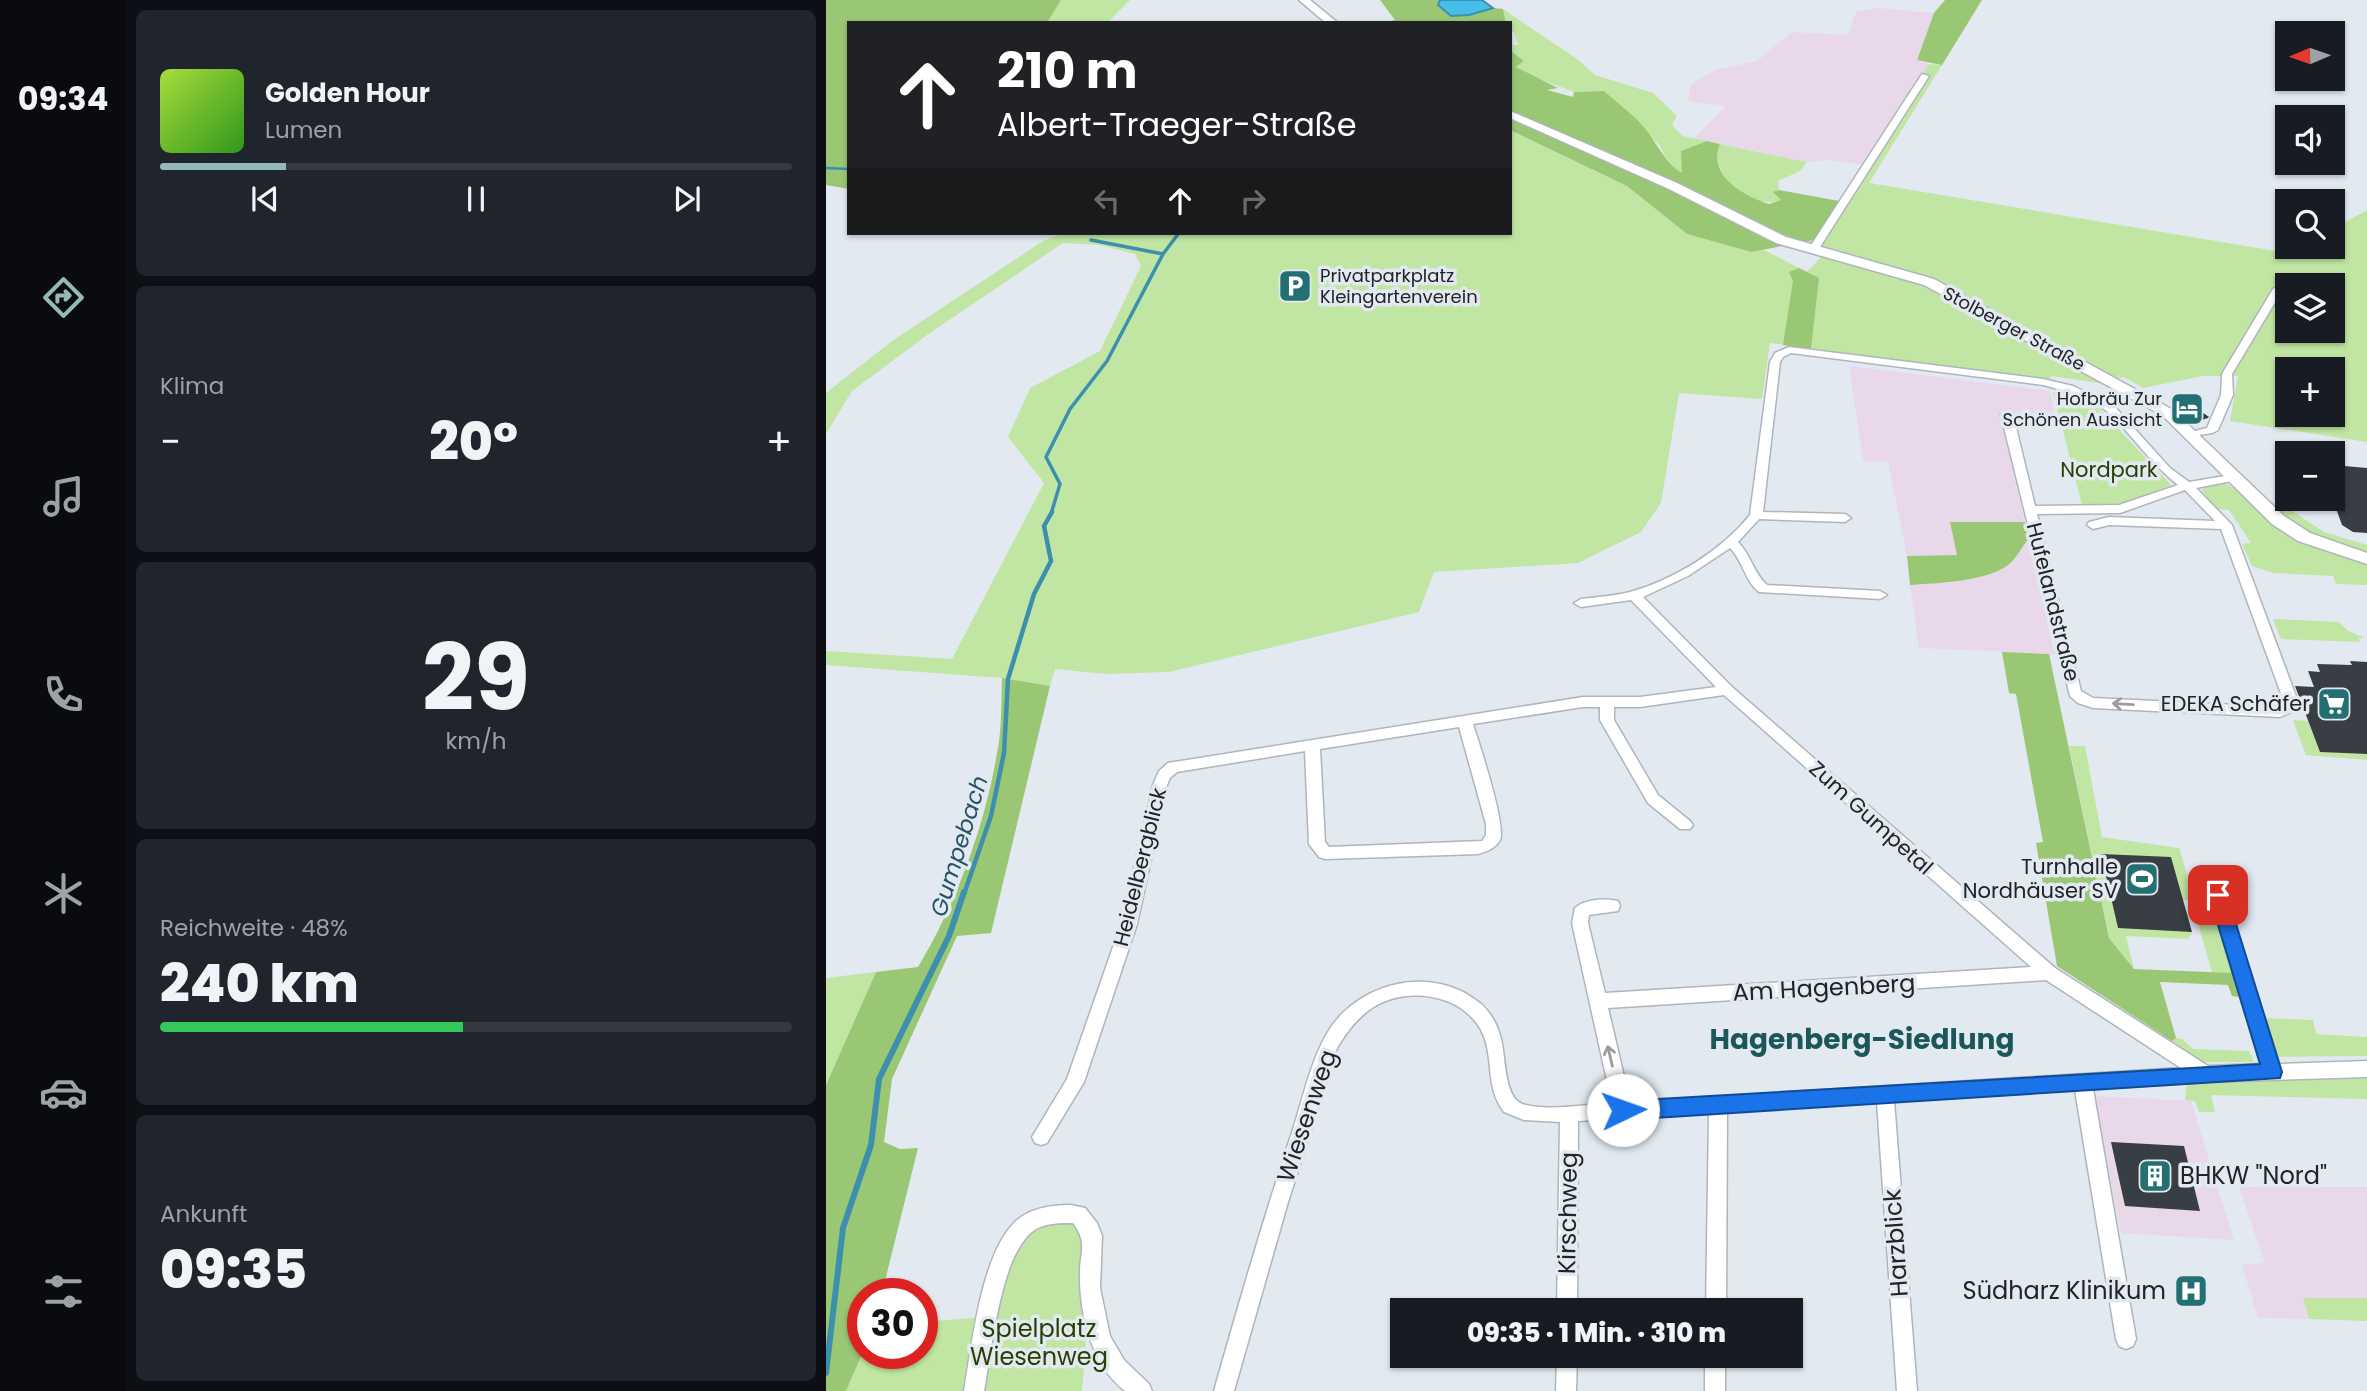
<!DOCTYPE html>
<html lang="de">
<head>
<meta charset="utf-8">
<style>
  :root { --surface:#171b24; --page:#20242c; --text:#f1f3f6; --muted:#9ea1a6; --line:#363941; --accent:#94b8bb }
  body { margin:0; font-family:Poppins,sans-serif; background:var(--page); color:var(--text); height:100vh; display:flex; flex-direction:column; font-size:26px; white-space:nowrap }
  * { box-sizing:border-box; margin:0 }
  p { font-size:23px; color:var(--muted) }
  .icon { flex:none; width:38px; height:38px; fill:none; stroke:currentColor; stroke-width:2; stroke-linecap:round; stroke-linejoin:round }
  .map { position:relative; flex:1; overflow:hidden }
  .drawer { display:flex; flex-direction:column; gap:10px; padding:10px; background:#0d0f14; width:700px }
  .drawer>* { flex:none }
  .hud { position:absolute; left:21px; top:21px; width:665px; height:214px; border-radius:0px; box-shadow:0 2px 5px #0004; background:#202124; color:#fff; overflow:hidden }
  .needle { width:46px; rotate:268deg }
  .fabs { position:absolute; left:1449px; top:21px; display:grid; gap:14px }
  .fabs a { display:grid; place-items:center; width:70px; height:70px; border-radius:0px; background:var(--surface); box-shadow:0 2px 5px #0004; font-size:35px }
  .speed { position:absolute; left:21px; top:1278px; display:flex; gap:14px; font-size:35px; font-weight:700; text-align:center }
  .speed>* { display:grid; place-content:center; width:91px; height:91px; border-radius:50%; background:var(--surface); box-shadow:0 2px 5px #0004; line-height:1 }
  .speed .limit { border:10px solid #d22; background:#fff; color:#111 }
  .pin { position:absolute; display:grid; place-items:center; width:60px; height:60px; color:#fff; margin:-30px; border-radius:14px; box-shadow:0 4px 10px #0006 }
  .me { position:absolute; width:77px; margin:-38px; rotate:87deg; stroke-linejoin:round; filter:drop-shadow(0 0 5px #0008) }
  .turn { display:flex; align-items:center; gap:24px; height:147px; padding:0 35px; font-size:32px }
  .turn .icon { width:91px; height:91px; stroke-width:2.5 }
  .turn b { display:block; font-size:49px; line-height:60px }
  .lanes { display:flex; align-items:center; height:66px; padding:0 35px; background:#0003; justify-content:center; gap:35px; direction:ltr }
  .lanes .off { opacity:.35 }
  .big { font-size:52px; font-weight:800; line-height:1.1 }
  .drawer .tile { flex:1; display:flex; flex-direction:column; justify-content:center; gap:10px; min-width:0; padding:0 24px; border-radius:10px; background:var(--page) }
  .drawer .dial { align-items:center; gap:0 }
  .dial b { font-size:91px; line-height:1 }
  .song { display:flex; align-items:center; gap:21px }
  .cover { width:84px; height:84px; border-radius:10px; background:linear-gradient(135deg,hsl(80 70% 55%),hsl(110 70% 35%)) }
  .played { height:7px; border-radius:4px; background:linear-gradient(90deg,var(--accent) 20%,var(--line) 20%) }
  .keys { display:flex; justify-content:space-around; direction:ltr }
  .heat { display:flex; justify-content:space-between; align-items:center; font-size:38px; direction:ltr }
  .charge { height:10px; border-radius:5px; background:linear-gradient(90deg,#34c759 48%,var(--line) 0) }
  .trip { position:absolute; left:564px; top:1298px; width:413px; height:70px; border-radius:0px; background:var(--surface); box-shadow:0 2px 5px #0004; font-weight:800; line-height:70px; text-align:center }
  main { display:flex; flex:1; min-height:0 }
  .dock { display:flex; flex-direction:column; width:126px; justify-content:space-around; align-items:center; background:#090b0e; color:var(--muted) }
  .dock .icon { width:49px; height:49px }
  .dock .on { color:var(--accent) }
  .dock b { font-size:32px; color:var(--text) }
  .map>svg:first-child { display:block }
  .industrial { fill:#e9d8ea }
  .green { fill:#c1e6a3; fill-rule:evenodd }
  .forest { fill:#9ac774 }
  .water { fill:#47bee9; stroke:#3c90ae; stroke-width:2 }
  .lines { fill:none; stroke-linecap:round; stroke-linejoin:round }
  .stream-far3 { stroke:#3c90ae; stroke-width:2.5 }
  .stream-far2 { stroke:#3c90ae; stroke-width:3.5 }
  .stream-far1 { stroke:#3c90ae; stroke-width:4.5 }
  .stream { stroke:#3c90ae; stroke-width:6 }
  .building { fill:#383e44 }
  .minor-casing { stroke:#aeb5bc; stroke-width:3 }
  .secondary-casing { stroke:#aeb5bc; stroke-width:3 }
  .minor { fill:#fff; fill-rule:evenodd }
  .secondary { fill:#fff; fill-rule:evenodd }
  .oneway { stroke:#9b9c9d }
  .route { fill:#1a73e8; stroke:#114b97; stroke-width:2 }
  .labels { text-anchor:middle; stroke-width:7; stroke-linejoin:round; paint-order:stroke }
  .far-poi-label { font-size:18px; fill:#212326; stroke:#e2e9f1; text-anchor:start }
  .far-street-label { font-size:18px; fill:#212326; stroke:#e2e9f1 }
  .park-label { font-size:21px; fill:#254002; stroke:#e2e9f1 }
  .street-label { font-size:21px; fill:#212326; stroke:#e2e9f1 }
  .poi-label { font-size:21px; fill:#212326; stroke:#e2e9f1; text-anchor:end }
  .water-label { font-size:23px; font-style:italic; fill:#235366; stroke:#e2e9f1 }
  .near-street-label { font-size:24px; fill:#212326; stroke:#e2e9f1 }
  .near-poi-label { font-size:24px; fill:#212326; stroke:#e2e9f1; text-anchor:start }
  .near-park-label { font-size:24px; fill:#254002; stroke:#e2e9f1 }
  .near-quarter-label { font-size:28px; font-weight:bold; fill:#1b5659; stroke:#e2e9f1 }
</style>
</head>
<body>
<main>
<nav class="dock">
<b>09:34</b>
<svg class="icon on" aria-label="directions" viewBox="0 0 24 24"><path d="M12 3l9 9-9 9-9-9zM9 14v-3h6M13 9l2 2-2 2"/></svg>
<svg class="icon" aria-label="music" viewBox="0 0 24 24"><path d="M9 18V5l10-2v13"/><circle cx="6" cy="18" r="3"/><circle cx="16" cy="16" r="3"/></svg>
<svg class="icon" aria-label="phone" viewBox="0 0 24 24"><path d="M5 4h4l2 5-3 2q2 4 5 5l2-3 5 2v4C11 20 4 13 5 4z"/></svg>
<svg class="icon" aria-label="climate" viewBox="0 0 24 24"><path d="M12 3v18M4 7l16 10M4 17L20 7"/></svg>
<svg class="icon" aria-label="car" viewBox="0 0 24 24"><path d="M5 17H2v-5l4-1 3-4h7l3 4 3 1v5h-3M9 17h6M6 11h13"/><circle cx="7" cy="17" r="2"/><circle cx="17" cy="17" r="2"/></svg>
<svg class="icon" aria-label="filters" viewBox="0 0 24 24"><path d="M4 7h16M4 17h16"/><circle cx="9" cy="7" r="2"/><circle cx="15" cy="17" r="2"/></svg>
</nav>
<section class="drawer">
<div class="tile">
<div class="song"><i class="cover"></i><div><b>Golden Hour</b><p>Lumen</p></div></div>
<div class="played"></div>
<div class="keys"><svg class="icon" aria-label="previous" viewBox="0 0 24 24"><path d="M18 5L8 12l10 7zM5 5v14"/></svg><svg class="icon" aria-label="pause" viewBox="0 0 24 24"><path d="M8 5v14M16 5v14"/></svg><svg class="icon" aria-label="next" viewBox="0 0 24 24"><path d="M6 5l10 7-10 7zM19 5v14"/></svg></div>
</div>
<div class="tile"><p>Klima</p>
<div class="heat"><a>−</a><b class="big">20°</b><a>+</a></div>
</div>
<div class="tile dial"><b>29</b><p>km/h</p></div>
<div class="tile"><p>Reichweite · 48%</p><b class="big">240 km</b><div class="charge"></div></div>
<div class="tile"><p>Ankunft</p><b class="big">09:35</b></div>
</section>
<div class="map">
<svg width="1541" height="1391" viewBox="0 0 1541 1391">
  <rect width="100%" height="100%" fill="#e2e9f1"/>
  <path class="industrial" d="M1051,8L1108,13L1091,59L1103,64L1038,165L1003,160L981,162L868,138L900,106L862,101L865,85L889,70L931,61L966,32L1022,35L1030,12Z
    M1023,366L1224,391L1231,422L1176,421L1199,522H1125L1131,555L1081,556L1062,462L1037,461Z
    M1202,539L1229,654L1093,648L1084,585L1129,582L1184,564Z
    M1268,1096L1365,1101L1408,1240L1295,1233Z
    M1413,1187H1541V1298H1477L1483,1319L1432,1318L1416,1265L1439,1263Z"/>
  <path class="green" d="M235,0H304L281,23H221Z
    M677,9L751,59L769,75L827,93L851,116L846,125L857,136L881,141L855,151L857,174L844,166L834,146L778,91L748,92L695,72L690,67L698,61L684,50V45H692L688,32H684V23H680Z
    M1103,64L1116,65L1043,183L1462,253L1474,247H1507V229L1541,210V442L1404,421L1412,376H1377L1317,388L1298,377L1273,383L1225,376L1224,380L944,343L936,399L853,393L835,503L815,532L752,563L608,572L593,612L343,672L280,674L229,669L224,686L176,678L0,665V651L126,659L218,483L182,437L204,388L274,351L315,266L309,254L273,245L237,243L101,335L26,391L0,434V393L66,341L217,241L238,233H684V130L801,186L861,234L925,252L936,249L981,272L995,257L957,246L988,240ZM1461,285H1507V331H1461ZM1461,369H1507V415H1461Z
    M894,144L981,162L974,171L952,181L953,190L948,192L955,200C926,211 881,176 894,144Z
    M1227,392L1250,397L1274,409L1345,485L1296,505H1256Z
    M1389,482C1420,485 1435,515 1460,531C1483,547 1514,555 1541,564V585L1510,584L1507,576L1447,573L1426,566L1416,544L1425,543L1403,510L1390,509L1376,491L1378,485Z
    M1460,507L1498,532L1541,545V555L1485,535L1447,508Z
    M1447,619L1513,622L1521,630L1538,638H1532L1534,642L1455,639Z
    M1467,720L1482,721L1494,752L1541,754V760L1480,755Z
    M1243,746H1259L1276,837L1353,848L1365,888H1362L1365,900H1357L1366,932L1362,939L1300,936L1308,969L1283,938Z
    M1374,912L1394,928L1407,973L1386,972L1370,917Z
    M50,972L0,1085V978Z
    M1436,1018L1487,1020L1490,1034L1541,1037V1056L1447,1057Z
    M1350,1038L1356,1039L1367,1049L1423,1051L1428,1062H1375L1346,1041Z
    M1541,1078V1099L1385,1095L1389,1112H1373L1369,1101L1359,1100L1360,1087L1364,1084Z
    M244,1221L258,1241L256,1314L260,1347L256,1391H20L37,1352L96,1353V1322L172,1316C182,1269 186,1223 244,1221Z
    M1477,1298H1541V1321L1483,1319Z"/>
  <path class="forest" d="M0,0H235L221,23H23V189L0,185Z
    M554,0H614L612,6L643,15L667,8L677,9L680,23H554L569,20Z
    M1119,0H1156L1116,65L1091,60L1108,13Z
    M684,50L698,61L690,67L732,88L721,90L747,97L748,92L778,91C790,102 804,112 815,124C830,140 838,163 856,173L855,151L881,141L894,144C881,176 918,196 943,204L955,200L947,192L953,190L1013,201L988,240L925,252L861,234L801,186L684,130Z
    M973,268L993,278L985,349L957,345L967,281L963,272Z
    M1124,522H1199L1202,539C1196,547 1190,559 1182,565C1159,582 1111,583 1084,585L1081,556L1131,555Z
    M1176,652L1223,654L1283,938L1308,969L1407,973L1413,997L1406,996L1402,985L1334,982L1350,1038L1346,1041L1231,966L1210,843L1217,842L1190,694L1183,693Z
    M176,678L224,686L165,933L131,936L66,1079L58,1142L74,1149L92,1148L56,1293H37V1352L20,1391H0V1085L50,972L92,967C130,904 159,826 171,753C176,729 175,703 176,678Z"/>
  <path class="water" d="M614,0H656L667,8L643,15L625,16L612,5Z"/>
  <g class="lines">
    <path class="stream-far3" d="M0,168L23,169"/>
    <path class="stream-far2" d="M265,240L337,254
      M225,514L234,484L220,457L244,409L281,361L337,254L353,233"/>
    <path class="stream-far1" d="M138,894L165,816L178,753L182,679L208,594L225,561L218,526L226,512"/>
    <path class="stream" d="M0,1373L17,1228L45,1145L53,1079L123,936L138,892"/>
  </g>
  <path class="building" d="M1360,401L1383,417L1382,418L1369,422L1346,405Z
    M1507,465L1541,468V533L1527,532L1516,525L1507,500Z
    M1524,661L1541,662V754L1494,752L1469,686L1488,687L1482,671L1494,672L1491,664L1526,665Z
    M1275,854L1345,857L1366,932L1292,928Z
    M1285,1142L1358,1146L1374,1211L1299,1206Z"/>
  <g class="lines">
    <defs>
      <path id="minor" d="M1096,74L1103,76L992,250L984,252L982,250Z
        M1452,286L1457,289L1406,374L1407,395L1392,430L1386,433L1361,437V433L1381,428L1395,395L1396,374L1447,289Z
        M963,347L1217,379L1247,386L1289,407L1344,468L1363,482L1411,474V480L1370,488L1406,525L1471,699L1467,711L1454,717L1267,708L1252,703L1244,696L1175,415L1181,412L1187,415L1209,506L1293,505L1352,485C1325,464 1307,436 1283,413C1267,399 1237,390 1217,385L965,353L957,357L954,362L937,512L1019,514L1025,518L1019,522L933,519L912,542C925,555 928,574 941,585L1054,591L1061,595L1054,599L933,592C919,581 917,561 904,548L862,576L817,597L906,687L1229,968L1382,1066L1435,1064L1384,896L1386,892L1392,890L1398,892L1452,1064L1541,1061V1077L1379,1082L1267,1089L1310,1339L1307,1346L1300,1349L1293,1346L1290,1339L1249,1090L1068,1101L1091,1391H1071L1051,1102L901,1112L900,1311H880L883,1113L752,1121L751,1311H731L734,1122L698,1120L678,1112C658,1086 669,1056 655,1030C635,993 579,986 546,1008C531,1018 520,1033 511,1048L462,1202L408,1391H388C413,1302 439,1214 468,1126C478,1094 486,1056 505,1027C538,980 609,965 655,1004C664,1012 671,1024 674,1035C680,1053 677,1096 696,1104C720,1112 761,1104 786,1103L746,923L749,908C759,899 779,898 792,901L794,906L792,911L763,915L762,923L779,993L1205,967L898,695L814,707H788V720L832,795L864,821L867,825L864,829H854L822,803L774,720V707H757L647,724C653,743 681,827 674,840C669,849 661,851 652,854L499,859L493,857L483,844L479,751L351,772L344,778L341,785L311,924L258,1082L221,1143L215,1145L209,1143L206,1137L241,1079L295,924L327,785L333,771L342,763L757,697H814L890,687L805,600L755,607L748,603L755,599C771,597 788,596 804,592C848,580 896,550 924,515L944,362L949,353ZM1359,490L1389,521L1283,517L1263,522L1261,525L1267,529L1283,525L1395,529L1457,699L1456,705L1452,707L1267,698L1255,691L1211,514L1294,513ZM633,727L660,824V835L656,841L503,847L499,842L494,749ZM1220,980L1355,1068L804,1102L782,1008Z
        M245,1205L259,1208L271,1223L276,1236L274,1288L284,1336L298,1360L323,1384L326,1391H299C264,1364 253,1312 254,1270C255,1249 261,1242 247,1223C235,1223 221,1223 210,1229C174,1251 166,1351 158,1391H138C146,1345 155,1255 189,1222C203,1208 226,1205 245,1205Z
        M731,1356H751L750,1391H730Z
        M879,1356H899V1391H879Z"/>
      <path id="secondary" d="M473,0H484L512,23H500Z
        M684,111L851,183L960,237L1108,279L1347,410L1458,516L1484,533L1541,553V564L1472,541L1446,524L1337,416L1098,285L950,243L843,189L684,118Z"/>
    </defs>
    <use href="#minor" class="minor-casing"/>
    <use href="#secondary" class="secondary-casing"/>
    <use href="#minor" class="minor"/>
    <use href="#secondary" class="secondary"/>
  </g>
  <defs><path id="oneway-shaft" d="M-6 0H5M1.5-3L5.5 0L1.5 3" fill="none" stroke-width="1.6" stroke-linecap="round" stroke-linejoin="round" transform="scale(1.75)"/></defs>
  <g class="oneway">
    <use href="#oneway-shaft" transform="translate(1297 704) rotate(-177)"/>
    <use href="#oneway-shaft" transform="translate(784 1056) rotate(-103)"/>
  </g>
  <path class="route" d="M1392,888L1401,895L1456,1072L1454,1078L797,1120L790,1117L787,1110L790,1104L797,1101L1434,1064L1383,895Z"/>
  <defs>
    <symbol id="parking-square" viewBox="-11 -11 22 22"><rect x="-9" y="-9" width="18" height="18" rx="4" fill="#236f72" stroke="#e2e9f1"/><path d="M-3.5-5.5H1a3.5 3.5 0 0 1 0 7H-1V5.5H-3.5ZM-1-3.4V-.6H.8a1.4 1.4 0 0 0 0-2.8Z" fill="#fff"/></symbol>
    <symbol id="hotel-square" viewBox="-11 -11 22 22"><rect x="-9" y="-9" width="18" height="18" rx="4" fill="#236f72" stroke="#e2e9f1"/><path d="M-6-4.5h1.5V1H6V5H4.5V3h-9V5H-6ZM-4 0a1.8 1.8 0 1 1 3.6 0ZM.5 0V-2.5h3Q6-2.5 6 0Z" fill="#fff"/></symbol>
    <symbol id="supermarket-square" viewBox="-11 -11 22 22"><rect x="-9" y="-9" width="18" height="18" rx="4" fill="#236f72" stroke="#e2e9f1"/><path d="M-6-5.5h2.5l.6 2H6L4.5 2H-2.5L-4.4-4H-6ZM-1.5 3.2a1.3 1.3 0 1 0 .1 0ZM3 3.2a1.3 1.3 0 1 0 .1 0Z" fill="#fff"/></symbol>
    <symbol id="stadium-square" viewBox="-11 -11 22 22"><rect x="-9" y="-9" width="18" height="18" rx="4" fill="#236f72" stroke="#e2e9f1"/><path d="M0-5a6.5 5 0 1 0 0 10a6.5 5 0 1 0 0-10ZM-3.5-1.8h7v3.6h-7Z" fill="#fff"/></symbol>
    <symbol id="building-square" viewBox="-11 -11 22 22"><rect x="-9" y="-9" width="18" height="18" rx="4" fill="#236f72" stroke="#e2e9f1"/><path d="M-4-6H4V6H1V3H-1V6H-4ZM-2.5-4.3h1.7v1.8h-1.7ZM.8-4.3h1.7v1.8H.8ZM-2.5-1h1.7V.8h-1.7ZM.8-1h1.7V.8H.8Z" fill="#fff"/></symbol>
    <symbol id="hospital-square" viewBox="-11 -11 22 22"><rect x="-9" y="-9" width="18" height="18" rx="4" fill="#236f72" stroke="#e2e9f1"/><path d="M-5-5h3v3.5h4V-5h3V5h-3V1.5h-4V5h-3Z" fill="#fff"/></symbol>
  </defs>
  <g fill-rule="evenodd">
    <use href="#parking-square" x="450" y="267" width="38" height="38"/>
    <use href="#hotel-square" x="1342" y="390" width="38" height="38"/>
    <use href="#supermarket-square" x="1489" y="685" width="38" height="38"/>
    <use href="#stadium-square" x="1297" y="860" width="38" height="38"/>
    <use href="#building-square" x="1310" y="1157" width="38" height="38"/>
    <use href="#hospital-square" x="1346" y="1272" width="38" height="38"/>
  </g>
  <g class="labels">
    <g class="far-poi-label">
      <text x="494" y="282">Privatparkplatz<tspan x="494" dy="21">Kleingartenverein</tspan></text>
      <text x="1336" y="405" text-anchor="end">Hofbräu Zur<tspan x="1336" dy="21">Schönen Aussicht</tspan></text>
    </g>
    <g class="far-street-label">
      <text transform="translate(1188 329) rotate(28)" y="6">Stolberger Straße</text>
    </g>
    <g class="park-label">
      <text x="1283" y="477">Nordpark</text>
    </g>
    <g class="street-label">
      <text transform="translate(1227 602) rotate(76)" y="7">Hufelandstraße</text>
      <text transform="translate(1045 818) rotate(42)" y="7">Zum Gumpetal</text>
      <text transform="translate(314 867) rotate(-76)" y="7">Heidelbergblick</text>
    </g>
    <g class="poi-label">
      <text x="1484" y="711">EDEKA Schäfer</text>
      <text x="1292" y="874">Turnhalle<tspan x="1292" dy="24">Nordhäuser SV</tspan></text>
    </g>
    <g class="water-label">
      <text transform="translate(133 846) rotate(-73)" y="8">Gumpebach</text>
    </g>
    <g class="near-street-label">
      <text transform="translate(998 988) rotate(-3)" y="8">Am Hagenberg</text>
      <text transform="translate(481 1116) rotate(-71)" y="8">Wiesenweg</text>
      <text transform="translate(742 1213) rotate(-89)" y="8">Kirschweg</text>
      <text transform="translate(1070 1243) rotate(-94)" y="8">Harzblick</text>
    </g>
    <g class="near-poi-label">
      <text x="1354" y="1184">BHKW "Nord"</text>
      <text x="1340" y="1299" text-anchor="end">Südharz Klinikum</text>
    </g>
    <g class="near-park-label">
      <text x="213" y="1337">Spielplatz<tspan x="213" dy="28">Wiesenweg</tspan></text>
    </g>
    <g class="near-quarter-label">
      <text x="1036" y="1049">Hagenberg-Siedlung</text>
    </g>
  </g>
</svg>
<div class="fabs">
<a><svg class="needle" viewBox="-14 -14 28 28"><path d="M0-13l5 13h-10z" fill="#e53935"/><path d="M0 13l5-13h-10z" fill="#9ea1a6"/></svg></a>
<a><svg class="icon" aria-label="sound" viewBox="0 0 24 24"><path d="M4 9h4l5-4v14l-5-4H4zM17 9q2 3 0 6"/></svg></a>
<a><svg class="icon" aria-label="search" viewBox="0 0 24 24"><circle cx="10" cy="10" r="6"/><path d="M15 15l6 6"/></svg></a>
<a><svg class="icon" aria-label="layers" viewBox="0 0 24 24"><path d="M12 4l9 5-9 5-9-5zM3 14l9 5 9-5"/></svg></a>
<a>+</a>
<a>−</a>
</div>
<div class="speed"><div class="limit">30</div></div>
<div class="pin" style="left:1392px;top:895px;background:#d93025"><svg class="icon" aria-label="arrive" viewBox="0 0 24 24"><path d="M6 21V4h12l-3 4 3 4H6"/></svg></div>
<svg class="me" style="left:797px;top:1110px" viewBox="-20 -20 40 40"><circle r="19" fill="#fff"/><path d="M0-13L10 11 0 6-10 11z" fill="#1a73e8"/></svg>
<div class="trip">09:35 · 1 Min. · 310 m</div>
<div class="hud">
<div class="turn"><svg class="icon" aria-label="ahead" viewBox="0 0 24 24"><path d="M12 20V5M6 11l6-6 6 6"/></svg><div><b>210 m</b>Albert-Traeger-Straße</div></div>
<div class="lanes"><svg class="icon off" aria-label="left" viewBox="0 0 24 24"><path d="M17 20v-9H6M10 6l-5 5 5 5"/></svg><svg class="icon" aria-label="ahead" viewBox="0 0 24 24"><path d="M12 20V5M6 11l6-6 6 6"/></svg><svg class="icon off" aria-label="right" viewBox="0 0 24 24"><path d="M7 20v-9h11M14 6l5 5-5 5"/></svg></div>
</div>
</div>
</main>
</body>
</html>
